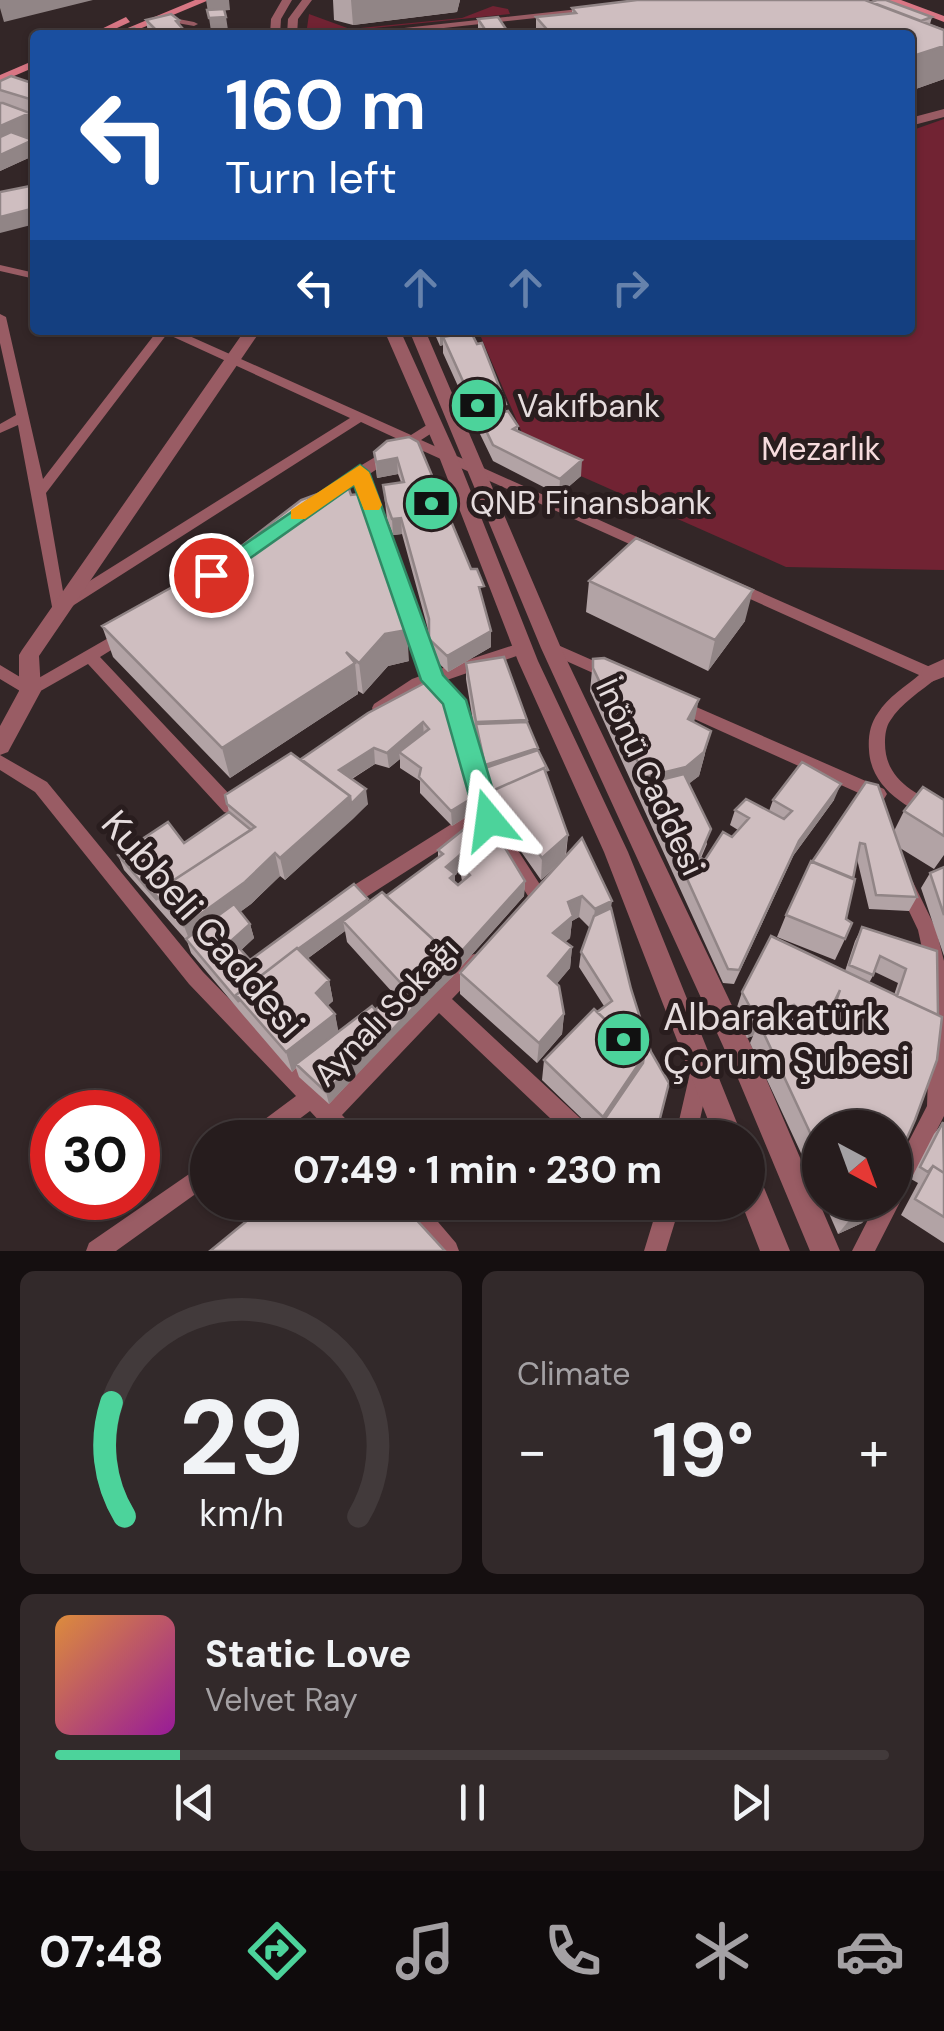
<!DOCTYPE html>
<html lang="en">
<head>
<meta charset="utf-8">
<style>
  :root { --surface:#261c1d; --page:#32292a; --text:#f1f3f6; --muted:#a4a1a4; --line:#423a3b; --accent:#4cd39b }
  body { margin:0; font-family:"DM Sans",sans-serif; background:var(--page); color:var(--text); height:100vh; display:flex; flex-direction:column; font-size:38px; white-space:nowrap }
  * { box-sizing:border-box; margin:0 }
  p { font-size:32px; color:var(--muted) }
  .icon { flex:none; width:55px; height:55px; fill:none; stroke:currentColor; stroke-width:2; stroke-linecap:round; stroke-linejoin:round }
  .map { position:relative; height:1251px; overflow:hidden }
  .details { display:flex; flex-direction:column; gap:20px; padding:20px; background:#150f10; flex:1 }
  .details>* { flex:none }
  .top-card { position:absolute; left:30px; top:30px; width:885px; height:305px; border-radius:10px; box-shadow:0 2px 8px #0004,0 0 0 2px var(--line); background:#1a4fa0; color:#fff; overflow:hidden }
  .needle { width:65px; rotate:139deg }
  .controls { position:absolute; left:802px; top:1110px; display:grid; gap:20px }
  .controls a { display:grid; place-items:center; width:110px; height:110px; border-radius:50%; background:var(--surface); box-shadow:0 2px 8px #0004,0 0 0 2px var(--line); font-size:50px }
  .speed { position:absolute; left:30px; top:1090px; display:flex; gap:20px; font-size:50px; font-weight:700; text-align:center }
  .speed>* { display:grid; place-content:center; width:130px; height:130px; border-radius:50%; background:var(--surface); box-shadow:0 2px 8px #0004,0 0 0 2px var(--line); line-height:1 }
  .speed .limit { border:15px solid #d22; background:#fff; color:#111 }
  .pin { position:absolute; display:grid; place-items:center; width:85px; height:85px; color:#fff; margin:-42px; border:5px solid #fff; border-radius:50%; box-shadow:0 2px 10px #0007 }
  .me { position:absolute; width:110px; margin:-55px; rotate:344deg; stroke-linejoin:round; filter:drop-shadow(0 0 8px #0008) }
  .turn { display:flex; align-items:center; gap:35px; height:210px; padding:0 30px; font-size:45px }
  .turn .icon { width:130px; height:130px; stroke-width:2.5 }
  .turn b { display:block; font-size:70px; line-height:85px }
  .lanes { display:flex; align-items:center; height:95px; padding:0 30px; background:#0003; justify-content:center; gap:50px; direction:ltr }
  .lanes .off { opacity:.35 }
  .big { font-size:75px; font-weight:700; line-height:1.1 }
  .details .card { flex:1; display:flex; flex-direction:column; justify-content:center; gap:15px; min-width:0; padding:0 35px; border-radius:15px; background:var(--page) }
  .details .dial { align-items:center; gap:0 }
  .dial svg { height:260px; overflow:visible; fill:none; stroke:var(--line); stroke-width:7; stroke-linecap:round; text-anchor:middle }
  .dial text { fill:var(--text); stroke:none }
  .song { display:flex; align-items:center; gap:30px }
  .cover { width:120px; height:120px; border-radius:15px; background:linear-gradient(135deg,hsl(30 70% 55%),hsl(300 70% 35%)) }
  .played { height:10px; border-radius:5px; background:linear-gradient(90deg,var(--accent) 15%,var(--line) 15%) }
  .keys { display:flex; justify-content:space-around; direction:ltr }
  .heat { display:flex; justify-content:space-between; align-items:center; font-size:55px; direction:ltr }
  .details .tiles { flex:1; display:grid; gap:20px; grid-template-columns:1fr 1fr }
  .card:last-child { grid-column:span 2 }
  .trip { position:absolute; left:190px; top:1120px; width:575px; height:100px; border-radius:50px; background:var(--surface); box-shadow:0 2px 8px #0004,0 0 0 2px var(--line); font-weight:700; line-height:100px; text-align:center }
  .dock { display:flex; height:160px; justify-content:space-around; align-items:center; background:#0f0b0c; color:var(--muted) }
  .dock .icon { width:70px; height:70px }
  .dock .active { color:var(--accent) }
  .dock b { font-size:45px; color:var(--text) }
  .map>svg:first-child { display:block }
  .green { fill:#712333 }
  .lines { fill:none; stroke-linecap:round; stroke-linejoin:round }
  .minor { fill:#995c64; fill-rule:evenodd }
  .tertiary { fill:#995c64; fill-rule:evenodd }
  .secondary { fill:#d87684; fill-rule:evenodd }
  .wall { fill:#b2a3a5; fill-rule:evenodd }
  .shaded-wall { fill:#918586 }
  .building { fill:#cfbec0; stroke:#918586; stroke-width:2.5; fill-rule:evenodd }
  .route { fill:#4cd39b; stroke:#318965; stroke-width:2.5 }
  .slow { fill:#f59e0b }
  .labels { text-anchor:middle; stroke-width:10; stroke-linejoin:round; paint-order:stroke }
  .poi-label { font-size:32px; fill:#e5dcdd; stroke:#291d1e; text-anchor:start }
  .park-label { font-size:32px; fill:#f6dbdd; stroke:#291d1e }
  .street-label { font-size:32px; fill:#e5dcdd; stroke:#291d1e }
  .near-street-label { font-size:38px; fill:#e5dcdd; stroke:#291d1e }
  .near-poi-label { font-size:38px; fill:#e5dcdd; stroke:#291d1e; text-anchor:start }
</style>
</head>
<body>
<div class="map">
<svg width="944" height="1251" viewBox="0 0 944 1251">
  <rect width="100%" height="100%" fill="#332627"/>
  <path class="green" d="M493,6L508,9L510,14L306,35L309,14L350,29L462,18Z
    M944,119V570L786,567L531,454L478,330H910V131Z"/>
  <g class="lines">
    <path class="minor" d="M588,8L591,12L380,35H354L358,33Z
      M163,16L194,22L198,24L194,26L160,20Z
      M0,265L35,273V279L0,271Z
      M0,314L6,317L43,479L158,330H176L411,435L430,423H438V429L421,440L655,545L657,548L655,551H645L412,446L368,475L437,670L523,642L528,644L531,648L528,652L444,681L462,700L497,818L548,897L538,910L532,912L526,910L523,904L528,896L482,823L352,906L346,908L340,906L337,900L340,894L477,808L447,703L429,685L386,712H374L372,708L374,704L412,679L423,675L357,482L329,500H319L317,497L355,469L402,441L361,422L63,612H53L18,425L0,433V424L16,415L0,343ZM167,334L350,418L64,597L46,493Z
      M735,581L937,670L939,674L937,678C921,691 901,703 890,721C886,727 885,735 885,743C885,780 915,793 944,808V823C911,811 871,790 869,750C868,737 870,724 878,713C888,697 905,687 919,675L730,590L728,586L730,582Z
      M124,629L129,631L132,635L129,639L100,657L232,797L244,791L250,793L253,798L250,803L230,814L224,812L88,664L30,697L0,679V665L30,683Z
      M551,642L617,671L619,675L617,679L611,681L546,652L543,648L546,644Z
      M678,699L884,789L887,794L884,799L878,801L872,799L672,709L670,705L672,701Z
      M0,755L47,782L203,972L328,1100L467,957L474,954L481,957L484,963L481,969L452,999L594,1131L597,1138H571L439,1013L342,1115L357,1131L360,1138H335L310,1111L274,1138H246L249,1131L296,1096L189,984L35,792L0,770Z
      M907,880L913,882L936,929L944,961V1116L875,1251H852L877,1202H895V1168L927,1106L931,989L918,930L898,888L901,882Z
      M700,1063L707,1066L710,1073L696,1138H675L690,1073L693,1066Z
      M208,1161V1185L116,1251H86L89,1243Z
      M395,1202H421L456,1243L459,1251H433L398,1210Z
      M659,1202H681L666,1251H644Z"/>
    <path class="tertiary" d="M282,0H292L281,19L280,35H270L271,19Z
      M302,0H312L298,19L297,35H287L288,19Z
      M944,109V117L910,126V118Z
      M245,330H261L39,656L41,691L8,752L0,755V726L19,691V655L22,650Z
      M384,330H400L456,454L538,661L628,852L743,1138H715L604,852L518,661L438,454Z
      M409,330H425L561,648L759,1062L840,1251H810L739,1081L541,648Z
      M944,659V677L931,682L924,680L921,674L924,668Z
      M748,1169L758,1173L790,1251H760L741,1202H748Z"/>
    <path class="secondary" d="M195,0H209L125,35H111Z
      M887,0H901L944,16V22Z
      M126,17L130,22L102,35H89Z
      M35,60V67L0,82V75Z"/>
  </g>
  <path class="wall" d="M333,0H460L457,12L353,25L334,20Z
    M572,8L932,17L930,24L944,29V79L910,91V35H536V17L572,13Z
    M478,19L506,29V35H480L478,32Z
    M146,20H179L180,26L186,35H150L148,33Z
    M0,81L35,84V120L32,119L27,138L35,149V155L0,171Z
    M433,330H471L506,404V411L518,426V431L581,476L559,495L493,461L480,434V425L476,426L443,353V345L440,346Z
    M387,441L483,602L491,631V647L448,672L430,655L429,633L402,534L393,535L387,519L383,485L401,482L398,474L377,478L374,452Z
    M589,581L745,621L708,671L586,612Z
    M102,626L409,661L388,666L363,694L358,691V694L230,778L113,657Z
    M593,659L694,723L705,754L699,776L689,783L707,844L701,858L705,860L738,830L730,825L735,810L769,811L773,800H834L793,856L734,984L723,983L590,691Z
    M466,663L527,720L568,835L566,856L611,908L655,1138H602L542,1080L544,1060L604,1006L579,967L581,952L590,928L579,917L572,921L570,938L565,942L572,947L570,968L556,984L564,1014L562,1034L537,1063L460,994V973L561,862L541,880L494,813L485,783L476,740L466,679Z
    M434,678L477,795V810L452,826L420,793V781L400,768V759L389,768L375,764L352,779L368,804L285,880L280,876L251,904L240,912L250,924L254,938L241,950L250,960L368,899V902L386,896L438,858V850L484,813L525,881L524,896L452,977L413,1014L329,1104L299,1077L296,1068L292,1072L243,1015L191,953L187,941L124,870L118,855L184,843L229,812L225,795L301,759ZM460,870L462,881L458,885L455,883V875ZM345,931L347,942L393,993L375,1010L338,1032L335,1014L327,1006L333,1001L329,980L307,959Z
    M944,800V855L934,869L900,848L917,897L909,911L869,909L857,859L846,919L845,939L835,960L777,937L786,915L812,862L894,831L904,811Z
    M944,867V956L921,888L930,873Z
    M862,927L937,951L820,1128V1194L750,1043L753,1036L747,1038L735,1013L742,992L845,971L855,941ZM875,972L898,983L894,995L869,983Z
    M943,1122L944,1123V1243L901,1215L918,1183L911,1179L934,1134Z
    M824,1202H875L874,1207L862,1223L838,1234Z"/>
  <path class="shaded-wall" d="M0,0H93L4,22L0,8Z
    M206,0H229L230,10L208,12Z
    M351,0H460L457,12L353,25Z
    M226,17L228,30L211,31L209,18Z
    M179,20L181,29H183L184,35H159V33L176,21Z
    M506,29V35H486V31Z
    M944,46V79L910,91V57Z
    M30,113L35,134L0,150V126Z
    M33,140L35,155L0,171V155Z
    M35,208V224L0,233V217Z
    M440,330H471V340L443,337V345L440,346Z
    M506,404V419L480,418V425L476,426V410Z
    M397,458L398,474L377,478L376,462Z
    M582,460L581,476L559,495L560,479Z
    M401,518L402,534L393,535L392,519Z
    M753,590L745,621L708,671L715,640Z
    M407,630L409,661L388,666L363,694L359,663L385,634Z
    M491,631V647L448,672L447,656Z
    M355,663L358,694L230,778L222,748Z
    M699,699L694,723L688,719Z
    M423,722L424,738L399,752L400,759L389,768L387,753Z
    M711,731L699,776L681,790L644,784L645,777Z
    M374,748L375,764L341,785L339,770Z
    M538,748L536,764L485,768V781V765Z
    M841,784L834,800L793,856L734,984L799,841Z
    M366,789L368,804L353,819L351,804Z
    M477,795V810L452,826L451,811Z
    M350,796L353,819L285,880L280,858Z
    M568,835L565,857L541,880L542,858Z
    M275,853L280,876L251,904L192,947L184,926Z
    M460,855V870L455,875V889L450,893L446,867Z
    M525,881L524,896L452,977L391,1039L390,1032L413,1008L411,994Z
    M582,896L579,917L572,921L570,938L551,954L553,933L568,902Z
    M368,899L369,914L343,921L345,931L300,964L295,951Z
    M612,901L609,923L592,930L595,909Z
    M250,924L254,938L236,955L232,940Z
    M572,947L570,968L546,997L548,976Z
    M329,980L333,1001L320,1013L316,993Z
    M794,1005L785,1025L759,1023L753,1036L747,1038L756,1018Z
    M335,1014L339,1034L296,1064V1068L292,1072L286,1052Z
    M564,1014L562,1034L537,1063L539,1043Z
    M389,1026L391,1039L329,1104L326,1092Z
    M644,1056L639,1075L602,1123L603,1117Z
    M874,1207L862,1223L838,1234L851,1218Z"/>
  <path class="building" d="M637,0H865L944,30V46L910,57V35H552L536,17L576,13L572,8Z
    M877,0H886L932,17L921,21L871,2Z
    M224,9L226,17L209,18L207,10Z
    M171,14L179,20L176,21L183,29L159,33L146,20Z
    M498,17L506,29L486,31L478,19Z
    M134,28L144,35H122L118,32Z
    M185,32L186,35H163Z
    M11,76L35,84V87L33,88H35V92L32,93H35V99L33,100L0,90V81Z
    M0,103H3L30,113L0,126Z
    M11,132L33,140L0,155V137Z
    M35,185V208L0,217V192Z
    M471,332L477,344L482,343L506,404L476,410L443,337Z
    M508,411L518,426L513,429L582,460L560,479L493,445L480,418Z
    M409,437L418,442L471,569H477L484,586L479,587L491,631L447,656L429,639V619L401,518L392,519L386,502L383,485L404,482L397,458L376,462L374,452L387,441Z
    M347,483L351,495L368,493L407,630L385,634L359,663L346,652L355,663L222,748L102,626L230,555L301,500Z
    M636,538L753,590L715,640L589,581Z
    M504,657L527,720L476,722L466,663Z
    M604,658L699,699L688,719L711,731L704,752L686,767L645,777L593,668V659Z
    M434,678L443,690L477,795L451,811L419,777L421,768L399,752L429,729L423,722L387,753L374,748L339,770L366,789L351,804L350,796L301,759L368,713Z
    M527,722L538,748L485,765L476,724Z
    M538,750L548,770L545,771L544,768L494,790V794L485,768Z
    M291,753L350,796L280,858L275,853L245,882L184,926L154,893L255,827L227,804L225,795Z
    M802,762L841,784L799,841L739,970L728,969L644,784L684,774L711,829L699,857L705,860L723,832L732,837L749,818L735,810L746,799L784,819L792,811L773,800Z
    M544,768L568,835L542,858L494,790Z
    M866,782L878,785L917,897L876,895L865,844L860,843L853,879L812,862Z
    M923,787L944,800V836L904,811Z
    M229,812L251,830L154,893L157,900L118,855L168,822L184,843Z
    M484,813L525,881L451,963V956L386,896L443,854L438,850ZM460,855L468,862L461,865L470,875L458,885L450,878L455,874L446,867Z
    M582,838L612,901L595,909L582,896L568,902L573,916L553,933L572,947L548,976L559,986L564,1014L539,1043L460,973Z
    M811,861L855,879L846,919L852,923L845,939L786,915Z
    M944,867V915L930,873Z
    M354,884L368,899L298,949L297,948L236,995L239,1002L186,939L234,904L250,924L232,940L250,960Z
    M382,892L451,956L411,994L343,921Z
    M611,908L631,989L651,1052L669,1083L655,1138H618L602,1123L643,1063L644,1056L597,1012L612,1001L581,952L594,916Z
    M862,927L937,951L938,1015L897,996L906,969L880,956L873,975L849,965Z
    M771,936L942,1017L937,1060L915,1120L895,1165V1128H820V1154L759,1023L792,1013L824,1034L840,990L821,1029L794,1005L756,1018L742,992Z
    M297,948L329,980L316,993L335,1014L286,1052L236,995Z
    M396,990L413,1008L390,1032L389,1026L375,1010Z
    M372,1006L389,1026L326,1092L296,1064Z
    M594,1009L644,1056L603,1117L544,1060Z
    M943,1122L944,1173L933,1166L928,1172L920,1167Z
    M933,1166L944,1173V1217L915,1199Z
    M270,1202H400L445,1251H210Z
    M843,1202H874V1207L851,1218Z"/>
  <path class="route" d="M360,465L369,472L443,675L466,700L502,820L498,828H479L476,820L443,704L421,680L354,485L219,580L211,583L200,575Z"/>
  <path class="slow" d="M360,465L369,472L382,505L379,510H364L354,485L305,519H291V510Z"/>
  <defs>
    <symbol id="bank-disc" viewBox="-11 -11 22 22"><circle r="9.5" fill="#4cd39b" stroke="#291d1e"/><path d="M-6-4H6V4H-6ZM0-2.3a2.3 2.3 0 1 0 0 4.6a2.3 2.3 0 1 0 0-4.6Z" fill="#111"/></symbol>
  </defs>
  <g fill-rule="evenodd">
    <use href="#bank-disc" x="446" y="374" width="63" height="63"/>
    <use href="#bank-disc" x="400" y="472" width="63" height="63"/>
    <use href="#bank-disc" x="592" y="1008" width="63" height="63"/>
  </g>
  <g class="labels">
    <g class="poi-label">
      <text x="517" y="417">Vakıfbank</text>
      <text x="470" y="514">QNB Finansbank</text>
    </g>
    <g class="park-label">
      <text x="821" y="460">Mezarlık</text>
    </g>
    <g class="street-label">
      <text transform="translate(650 777) rotate(65)" y="11">İnönü Caddesi</text>
      <text transform="translate(386 1012) rotate(-46)" y="11">Aynalı Sokağı</text>
    </g>
    <g class="near-street-label">
      <text transform="translate(203 924) rotate(49)" y="13">Kubbeli Caddesi</text>
    </g>
    <g class="near-poi-label">
      <text x="663" y="1030">Albarakatürk<tspan x="663" dy="44">Çorum Şubesi</tspan></text>
    </g>
  </g>
</svg>
<div class="controls">
<a><svg class="needle" viewBox="-14 -14 28 28"><path d="M0-13l5 13h-10z" fill="#e53935"/><path d="M0 13l5-13h-10z" fill="#a4a1a4"/></svg></a>
</div>
<div class="speed"><div class="limit">30</div></div>
<div class="pin" style="left:211px;top:575px;background:#d93025"><svg class="icon" aria-label="arrive" viewBox="0 0 24 24"><path d="M6 21V4h12l-3 4 3 4H6"/></svg></div>
<svg class="me" style="left:489px;top:820px" viewBox="-20 -20 40 40"><path d="M0-17L14 15 0 8-14 15z" fill="#4cd39b" stroke="#fff" stroke-width="4"/></svg>
<div class="trip">07:49 · 1 min · 230 m</div>
<div class="top-card">
<div class="turn"><svg class="icon" aria-label="left" viewBox="0 0 24 24"><path d="M17 20v-9H6M10 6l-5 5 5 5"/></svg><div><b>160 m</b>Turn left</div></div>
<div class="lanes"><svg class="icon" aria-label="left" viewBox="0 0 24 24"><path d="M17 20v-9H6M10 6l-5 5 5 5"/></svg><svg class="icon off" aria-label="ahead" viewBox="0 0 24 24"><path d="M12 20V5M6 11l6-6 6 6"/></svg><svg class="icon off" aria-label="ahead" viewBox="0 0 24 24"><path d="M12 20V5M6 11l6-6 6 6"/></svg><svg class="icon off" aria-label="right" viewBox="0 0 24 24"><path d="M7 20v-9h11M14 6l5 5-5 5"/></svg></div>
</div>
</div>
<section class="details">
<div class="tiles">
<div class="card dial"><svg viewBox="0 0 100 80">
<path d="M14 69A42 42 0 1 1 86 69"/>
<path d="M14 69A42 42 0 0 1 10 34" stroke="#4cd39b"/>
<text x="50" y="56" font-size="32" font-weight="700">29</text>
<text x="50" y="72" font-size="11">km/h</text>
</svg></div>
<div class="card"><p>Climate</p>
<div class="heat"><a>−</a><b class="big">19°</b><a>+</a></div>
</div>
<div class="card">
<div class="song"><i class="cover"></i><div><b>Static Love</b><p>Velvet Ray</p></div></div>
<div class="played"></div>
<div class="keys"><svg class="icon" aria-label="previous" viewBox="0 0 24 24"><path d="M18 5L8 12l10 7zM5 5v14"/></svg><svg class="icon" aria-label="pause" viewBox="0 0 24 24"><path d="M8 5v14M16 5v14"/></svg><svg class="icon" aria-label="next" viewBox="0 0 24 24"><path d="M6 5l10 7-10 7zM19 5v14"/></svg></div>
</div>
</div>
</section>
<nav class="dock">
<b>07:48</b>
<svg class="icon active" aria-label="directions" viewBox="0 0 24 24"><path d="M12 3l9 9-9 9-9-9zM9 14v-3h6M13 9l2 2-2 2"/></svg>
<svg class="icon" aria-label="music" viewBox="0 0 24 24"><path d="M9 18V5l10-2v13"/><circle cx="6" cy="18" r="3"/><circle cx="16" cy="16" r="3"/></svg>
<svg class="icon" aria-label="phone" viewBox="0 0 24 24"><path d="M5 4h4l2 5-3 2q2 4 5 5l2-3 5 2v4C11 20 4 13 5 4z"/></svg>
<svg class="icon" aria-label="climate" viewBox="0 0 24 24"><path d="M12 3v18M4 7l16 10M4 17L20 7"/></svg>
<svg class="icon" aria-label="car" viewBox="0 0 24 24"><path d="M5 17H2v-5l4-1 3-4h7l3 4 3 1v5h-3M9 17h6M6 11h13"/><circle cx="7" cy="17" r="2"/><circle cx="17" cy="17" r="2"/></svg>
</nav>
</body>
</html>
